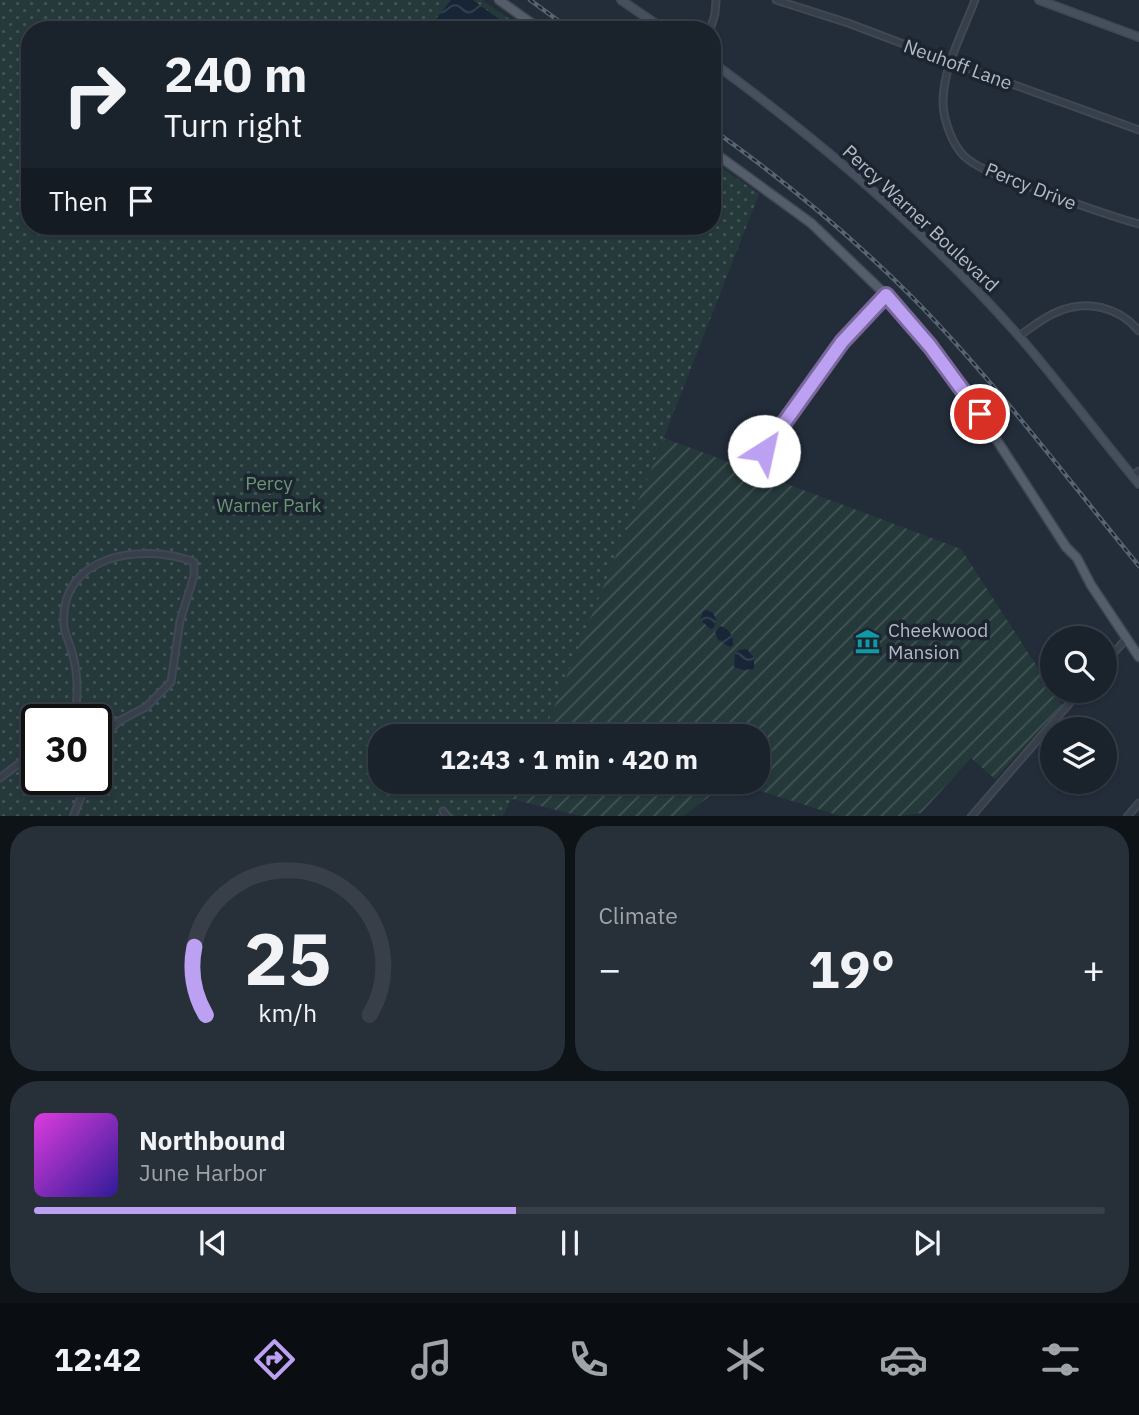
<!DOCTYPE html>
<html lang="en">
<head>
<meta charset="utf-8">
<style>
  :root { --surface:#1a222c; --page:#272f38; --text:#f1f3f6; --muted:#9fa4a9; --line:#383f48; --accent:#bca0f2 }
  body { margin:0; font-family:"IBM Plex Sans",sans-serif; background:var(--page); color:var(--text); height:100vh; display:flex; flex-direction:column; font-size:26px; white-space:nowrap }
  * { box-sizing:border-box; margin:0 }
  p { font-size:23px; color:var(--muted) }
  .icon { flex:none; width:38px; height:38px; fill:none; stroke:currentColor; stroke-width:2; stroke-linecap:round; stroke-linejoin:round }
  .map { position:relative; height:816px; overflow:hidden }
  .details { display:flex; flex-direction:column; gap:10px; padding:10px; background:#0e1318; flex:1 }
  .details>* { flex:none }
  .hud { position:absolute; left:21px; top:21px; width:700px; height:214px; border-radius:28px; box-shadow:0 2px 5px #0004,0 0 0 2px var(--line); background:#1a222c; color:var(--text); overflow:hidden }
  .tools { position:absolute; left:1040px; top:626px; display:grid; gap:14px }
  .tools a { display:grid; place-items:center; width:77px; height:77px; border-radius:50%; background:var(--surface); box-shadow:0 2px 5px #0004,0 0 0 2px var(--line); font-size:35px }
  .speed { position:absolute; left:21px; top:704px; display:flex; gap:14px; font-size:35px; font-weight:700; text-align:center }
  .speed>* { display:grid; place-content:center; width:91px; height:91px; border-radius:50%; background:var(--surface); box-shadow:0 2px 5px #0004,0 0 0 2px var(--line); line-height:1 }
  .speed .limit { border:4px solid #111; border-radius:10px; background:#fff; color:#111 }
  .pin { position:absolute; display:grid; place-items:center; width:60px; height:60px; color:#fff; margin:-30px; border:4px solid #fff; border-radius:50%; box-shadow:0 2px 7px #0007 }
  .me { position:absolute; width:77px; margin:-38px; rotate:35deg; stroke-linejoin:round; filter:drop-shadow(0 0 5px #0008) }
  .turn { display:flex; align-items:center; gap:24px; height:147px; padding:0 28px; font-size:32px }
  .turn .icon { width:91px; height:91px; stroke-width:2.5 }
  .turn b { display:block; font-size:49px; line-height:60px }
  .then { display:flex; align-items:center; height:66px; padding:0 28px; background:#0003; gap:14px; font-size:26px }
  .big { font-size:52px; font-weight:700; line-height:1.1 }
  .details .tile { flex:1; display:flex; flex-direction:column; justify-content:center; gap:10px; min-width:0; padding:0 24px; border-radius:28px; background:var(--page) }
  .details .dial { align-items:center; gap:0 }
  .dial svg { height:182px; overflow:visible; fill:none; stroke:var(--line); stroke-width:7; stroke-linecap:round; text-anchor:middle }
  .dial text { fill:var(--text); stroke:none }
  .song { display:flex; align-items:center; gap:21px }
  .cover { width:84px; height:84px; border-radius:10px; background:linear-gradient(135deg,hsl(300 70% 55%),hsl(250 70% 35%)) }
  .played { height:7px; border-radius:4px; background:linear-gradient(90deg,var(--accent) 45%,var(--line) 45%) }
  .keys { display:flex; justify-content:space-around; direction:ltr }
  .heat { display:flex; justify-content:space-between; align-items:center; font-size:38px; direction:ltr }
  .details .tiles { flex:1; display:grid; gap:10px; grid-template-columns:1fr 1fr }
  .tile:last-child { grid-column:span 2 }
  .trip { position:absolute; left:368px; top:724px; width:402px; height:70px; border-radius:28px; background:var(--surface); box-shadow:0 2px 5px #0004,0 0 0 2px var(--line); font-weight:700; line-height:70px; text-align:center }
  .menu { display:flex; height:112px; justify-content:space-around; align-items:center; background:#0a0e12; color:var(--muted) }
  .menu .icon { width:49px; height:49px }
  .menu .active { color:var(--accent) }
  .menu b { font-size:32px; color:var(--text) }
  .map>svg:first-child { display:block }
  .park { fill:url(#park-dots); fill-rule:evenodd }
  .garden { fill:url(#garden-furrows) }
  .water { fill:url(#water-waves) }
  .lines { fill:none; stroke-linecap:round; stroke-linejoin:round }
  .street-casing { stroke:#404853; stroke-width:9 }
  .secondary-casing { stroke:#404853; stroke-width:10 }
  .primary-casing { stroke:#404853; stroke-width:11 }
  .street { stroke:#363f4a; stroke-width:5 }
  .secondary { stroke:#454f5d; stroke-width:7 }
  .primary { stroke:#545e6a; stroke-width:8 }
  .rail-casing { stroke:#586471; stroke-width:4.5 }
  .rail { stroke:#1c242f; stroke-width:2; stroke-dasharray:5; stroke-linecap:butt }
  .route-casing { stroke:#7a689d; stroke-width:18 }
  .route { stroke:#bca0f2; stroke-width:12 }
  .labels { text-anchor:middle; stroke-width:7; stroke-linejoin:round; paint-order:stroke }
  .street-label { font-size:19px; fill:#b2bac6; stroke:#1c242f }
  .park-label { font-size:19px; fill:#699672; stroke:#1c242f }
  .poi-label { font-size:19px; fill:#b2bac6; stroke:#1c242f; text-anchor:start }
</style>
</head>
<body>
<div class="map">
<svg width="1139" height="817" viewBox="0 0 1139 817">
  <defs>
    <pattern id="park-dots" width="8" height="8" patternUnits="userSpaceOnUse" patternTransform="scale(1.75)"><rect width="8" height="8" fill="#25393b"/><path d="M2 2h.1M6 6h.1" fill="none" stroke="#425456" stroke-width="1.8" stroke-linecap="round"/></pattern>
    <pattern id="garden-furrows" width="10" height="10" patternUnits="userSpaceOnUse" patternTransform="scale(1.75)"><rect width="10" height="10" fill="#25393b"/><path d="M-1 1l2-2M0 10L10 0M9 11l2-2" fill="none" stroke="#425456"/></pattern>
    <pattern id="water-waves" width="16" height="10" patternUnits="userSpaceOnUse" patternTransform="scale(1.75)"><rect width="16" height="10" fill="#172537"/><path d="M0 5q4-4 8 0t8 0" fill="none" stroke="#364352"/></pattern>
  </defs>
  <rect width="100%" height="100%" fill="#232d3a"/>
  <path class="park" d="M0,0H482L525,30H30V226H712V161L759,194L628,529L542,737H380V782H520L503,816H0ZM37,719H96V779H37Z"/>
  <path class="garden" d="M664,438L961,549L1062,705L995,779L971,758L921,813L901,816H840L732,782H758V737H542Z
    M520,782H729L683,816H580L512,799Z"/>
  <path class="water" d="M451,0H473L514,30H427Z
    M706,610L713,613L716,619L714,627L711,629L700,620L703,612Z
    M720,626C730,630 733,634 733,645L730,647L718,640L715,632Z
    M747,649L754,658V669L743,670L734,667L735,653L739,650Z"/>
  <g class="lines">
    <defs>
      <path id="street" d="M776,0L848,23L951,62L1139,130
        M975,0C963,32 943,67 943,102C943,119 952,144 964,156C979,170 1003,176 1022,184C1061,198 1099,213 1139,224
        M710,30L715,14L716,0
        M1019,336C1031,328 1044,317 1057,312C1087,299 1119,307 1139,331
        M764,451L842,342L886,295
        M1133,476L1139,471
        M1104,664L1127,638
        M59,719L76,707C78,690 77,669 72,652C70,644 65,635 64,626C58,555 142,542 194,562V576L180,621L171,682L146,707L119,721L104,737L96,759
        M0,778L37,750
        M443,811L448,817
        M73,817L88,779
        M971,817L1080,691
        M1127,817L1139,803"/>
      <path id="secondary" d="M621,0L665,30
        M1039,0L1139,37
        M712,62C823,143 927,232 1018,335C1060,383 1098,435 1139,484"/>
      <path id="primary" d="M499,0L541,30
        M712,151L811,223L886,295L930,346L967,394L1066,547L1077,558L1091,585L1139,657"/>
    </defs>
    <use href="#street" class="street-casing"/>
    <use href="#secondary" class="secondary-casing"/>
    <use href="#primary" class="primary-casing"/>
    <use href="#street" class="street"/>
    <use href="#secondary" class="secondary"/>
    <use href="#primary" class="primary"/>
    <defs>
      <path id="rail" d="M530,0L571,30
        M712,129C784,180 850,235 912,297C994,380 1065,476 1139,566"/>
    </defs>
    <use href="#rail" class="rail-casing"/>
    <use href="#rail" class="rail"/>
  </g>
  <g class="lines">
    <defs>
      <path id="route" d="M764,451L842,342L886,295L930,346L980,414"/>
    </defs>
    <use href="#route" class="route-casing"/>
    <use href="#route" class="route"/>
  </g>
  <defs>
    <symbol id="museum-bare" viewBox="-9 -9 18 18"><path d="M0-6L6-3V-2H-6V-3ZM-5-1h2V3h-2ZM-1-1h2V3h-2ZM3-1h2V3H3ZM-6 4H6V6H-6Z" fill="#0f9aa8" stroke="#1c242f" stroke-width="2.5" paint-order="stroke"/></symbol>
  </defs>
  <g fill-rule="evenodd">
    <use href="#museum-bare" x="850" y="624" width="35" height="35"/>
  </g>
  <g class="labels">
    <g class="street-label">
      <text transform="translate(958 64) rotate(20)" y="7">Neuhoff Lane</text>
      <text transform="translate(1031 186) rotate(22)" y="7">Percy Drive</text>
      <text transform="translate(921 218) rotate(43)" y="7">Percy Warner Boulevard</text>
    </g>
    <g class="park-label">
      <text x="269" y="490">Percy<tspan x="269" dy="22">Warner Park</tspan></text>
    </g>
    <g class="poi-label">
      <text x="888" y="637">Cheekwood<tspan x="888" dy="22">Mansion</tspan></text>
    </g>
  </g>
</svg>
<div class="tools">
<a><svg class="icon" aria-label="search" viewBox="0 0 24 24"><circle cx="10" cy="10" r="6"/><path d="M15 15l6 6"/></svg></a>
<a><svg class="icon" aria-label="layers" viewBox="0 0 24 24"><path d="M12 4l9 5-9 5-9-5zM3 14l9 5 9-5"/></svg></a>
</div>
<div class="speed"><div class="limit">30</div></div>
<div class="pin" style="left:980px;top:414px;background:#d93025"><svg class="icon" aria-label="arrive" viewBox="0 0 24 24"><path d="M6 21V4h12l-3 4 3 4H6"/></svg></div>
<svg class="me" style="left:764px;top:451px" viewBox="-20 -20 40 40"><circle r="19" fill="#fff"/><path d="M0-13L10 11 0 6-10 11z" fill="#bca0f2"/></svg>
<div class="trip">12:43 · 1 min · 420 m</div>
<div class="hud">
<div class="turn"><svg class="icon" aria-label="right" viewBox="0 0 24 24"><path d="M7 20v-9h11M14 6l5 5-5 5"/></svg><div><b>240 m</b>Turn right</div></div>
<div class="then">Then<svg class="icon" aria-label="arrive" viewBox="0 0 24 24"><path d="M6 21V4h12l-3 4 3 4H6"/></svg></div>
</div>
</div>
<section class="details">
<div class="tiles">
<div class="tile dial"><svg viewBox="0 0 100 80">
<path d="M14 69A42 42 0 1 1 86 69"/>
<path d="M14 69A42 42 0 0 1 9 39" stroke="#bca0f2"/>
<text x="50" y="56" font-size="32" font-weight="700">25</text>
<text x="50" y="72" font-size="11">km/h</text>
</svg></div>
<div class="tile"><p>Climate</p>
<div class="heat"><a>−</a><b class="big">19°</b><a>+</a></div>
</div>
<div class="tile">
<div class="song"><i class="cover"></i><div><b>Northbound</b><p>June Harbor</p></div></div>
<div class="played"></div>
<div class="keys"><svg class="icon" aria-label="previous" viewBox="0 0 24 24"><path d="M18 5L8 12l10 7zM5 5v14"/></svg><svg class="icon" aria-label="pause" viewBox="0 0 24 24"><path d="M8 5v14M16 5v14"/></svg><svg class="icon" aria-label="next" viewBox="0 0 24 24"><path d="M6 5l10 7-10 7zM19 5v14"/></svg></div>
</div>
</div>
</section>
<nav class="menu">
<b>12:42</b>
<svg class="icon active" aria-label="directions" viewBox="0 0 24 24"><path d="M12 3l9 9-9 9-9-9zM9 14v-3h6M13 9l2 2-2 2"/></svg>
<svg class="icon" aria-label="music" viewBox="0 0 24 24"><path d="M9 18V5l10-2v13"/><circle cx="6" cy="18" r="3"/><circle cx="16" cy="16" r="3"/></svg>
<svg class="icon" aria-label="phone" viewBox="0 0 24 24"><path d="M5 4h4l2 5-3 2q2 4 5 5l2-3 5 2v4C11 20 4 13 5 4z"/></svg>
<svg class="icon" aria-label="climate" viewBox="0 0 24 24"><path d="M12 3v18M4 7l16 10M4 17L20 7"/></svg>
<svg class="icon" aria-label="car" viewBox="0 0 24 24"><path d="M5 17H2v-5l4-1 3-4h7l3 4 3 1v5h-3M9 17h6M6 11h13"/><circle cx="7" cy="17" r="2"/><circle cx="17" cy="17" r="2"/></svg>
<svg class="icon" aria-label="filters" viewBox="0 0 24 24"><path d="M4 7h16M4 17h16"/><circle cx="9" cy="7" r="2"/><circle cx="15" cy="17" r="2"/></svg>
</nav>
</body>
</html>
